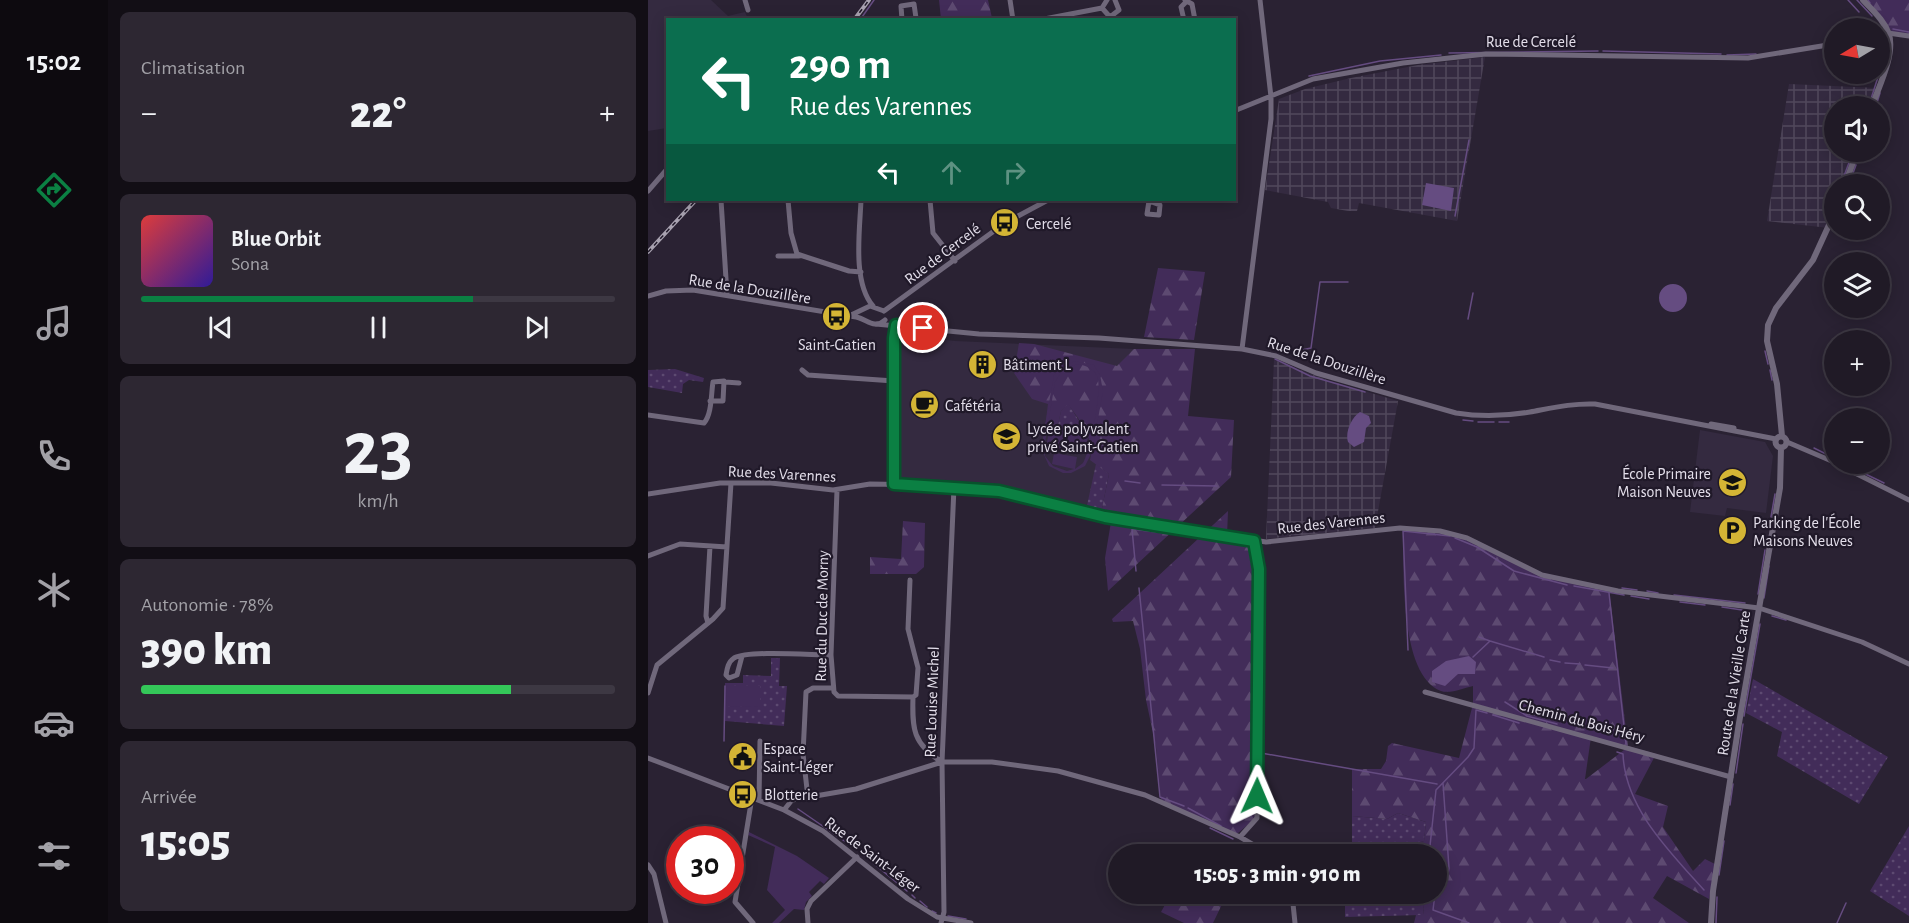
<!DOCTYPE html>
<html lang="fr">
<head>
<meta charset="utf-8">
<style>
  :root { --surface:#201a26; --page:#2d2732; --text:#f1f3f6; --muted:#a2a1a7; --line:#3d3843; --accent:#0b8043 }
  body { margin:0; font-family:"Alegreya Sans",sans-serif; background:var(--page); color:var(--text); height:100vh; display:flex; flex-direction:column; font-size:22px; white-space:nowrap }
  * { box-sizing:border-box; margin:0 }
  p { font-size:20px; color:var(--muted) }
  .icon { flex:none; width:33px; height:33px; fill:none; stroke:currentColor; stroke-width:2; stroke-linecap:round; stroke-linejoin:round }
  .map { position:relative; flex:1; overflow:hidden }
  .drawer { display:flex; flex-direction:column; gap:12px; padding:12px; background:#120e15; width:540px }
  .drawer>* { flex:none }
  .top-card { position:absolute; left:18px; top:18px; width:570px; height:183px; border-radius:0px; box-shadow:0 3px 15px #0003,0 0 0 2px var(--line); background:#0b6e4f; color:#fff; overflow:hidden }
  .needle { width:39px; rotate:260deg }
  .buttons { position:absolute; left:1176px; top:18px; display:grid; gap:12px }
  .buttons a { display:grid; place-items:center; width:66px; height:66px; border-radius:50%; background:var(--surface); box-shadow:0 3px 15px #0003,0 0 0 2px var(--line); font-size:30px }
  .speed { position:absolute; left:18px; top:826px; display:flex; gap:12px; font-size:30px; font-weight:700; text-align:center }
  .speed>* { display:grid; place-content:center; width:78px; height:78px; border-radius:50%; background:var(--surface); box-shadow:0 3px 15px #0003,0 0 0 2px var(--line); line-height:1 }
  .speed .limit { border:9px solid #d22; background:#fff; color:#111 }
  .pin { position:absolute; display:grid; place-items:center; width:51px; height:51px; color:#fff; margin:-26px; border:3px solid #fff; border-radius:50%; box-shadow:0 2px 6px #0007 }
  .me { position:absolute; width:66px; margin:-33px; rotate:1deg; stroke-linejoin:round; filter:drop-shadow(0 0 4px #0008) }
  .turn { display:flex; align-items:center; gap:21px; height:126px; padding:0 24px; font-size:27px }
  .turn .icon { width:78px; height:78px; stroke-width:2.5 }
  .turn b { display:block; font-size:42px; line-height:51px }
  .lanes { display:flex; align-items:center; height:57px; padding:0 24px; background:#0003; justify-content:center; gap:30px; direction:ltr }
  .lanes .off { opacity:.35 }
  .big { font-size:45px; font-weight:800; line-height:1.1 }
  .drawer .widget { flex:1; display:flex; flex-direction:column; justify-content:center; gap:9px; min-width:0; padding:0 21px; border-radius:9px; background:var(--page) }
  .drawer .dial { align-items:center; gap:0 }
  .dial b { font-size:78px; line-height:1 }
  .song { display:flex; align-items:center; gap:18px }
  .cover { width:72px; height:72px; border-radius:9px; background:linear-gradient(135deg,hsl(0 70% 55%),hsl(250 70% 35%)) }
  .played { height:6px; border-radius:3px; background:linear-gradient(90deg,var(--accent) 70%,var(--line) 70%) }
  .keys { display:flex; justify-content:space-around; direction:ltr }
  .heat { display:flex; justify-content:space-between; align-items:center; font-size:33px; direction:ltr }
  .charge { height:9px; border-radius:4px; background:linear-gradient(90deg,#34c759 78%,var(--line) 0) }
  .trip { position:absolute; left:460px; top:844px; width:339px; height:60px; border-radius:30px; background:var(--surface); box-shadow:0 3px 15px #0003,0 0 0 2px var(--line); font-weight:800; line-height:60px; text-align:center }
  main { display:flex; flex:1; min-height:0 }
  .tabs { display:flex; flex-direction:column; width:108px; justify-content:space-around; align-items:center; background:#0d0a0f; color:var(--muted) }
  .tabs .icon { width:42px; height:42px }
  .tabs .selected { color:var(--accent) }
  .tabs b { font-size:27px; color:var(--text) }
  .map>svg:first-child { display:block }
  .built { fill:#342a40 }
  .industrial { fill:url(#industrial-grid) }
  .grass { fill:url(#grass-dots) }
  .forest { fill:url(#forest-firs); fill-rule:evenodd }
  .park { fill:#422c59; fill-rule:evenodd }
  .water { fill:#654c81 }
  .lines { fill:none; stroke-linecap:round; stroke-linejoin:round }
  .stream { stroke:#654c81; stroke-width:1.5 }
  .minor { stroke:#70687b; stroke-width:5 }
  .tertiary { stroke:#70687b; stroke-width:6 }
  .rail-casing { stroke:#a8a2b0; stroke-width:4 }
  .rail { stroke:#201929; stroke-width:1.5; stroke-dasharray:4.5; stroke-linecap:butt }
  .route-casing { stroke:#07532c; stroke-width:15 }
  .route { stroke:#0b8043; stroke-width:10 }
  .labels { text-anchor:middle; stroke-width:4.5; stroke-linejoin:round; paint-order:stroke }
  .street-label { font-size:16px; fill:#e3deea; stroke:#201929 }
  .poi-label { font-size:16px; fill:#e3deea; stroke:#201929; text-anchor:start }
</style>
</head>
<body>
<main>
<nav class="tabs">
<b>15:02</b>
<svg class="icon selected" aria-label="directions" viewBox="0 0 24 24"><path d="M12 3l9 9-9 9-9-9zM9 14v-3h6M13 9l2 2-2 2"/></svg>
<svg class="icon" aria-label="music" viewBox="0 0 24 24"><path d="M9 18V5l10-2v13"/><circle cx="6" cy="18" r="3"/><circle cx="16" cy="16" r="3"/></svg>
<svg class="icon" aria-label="phone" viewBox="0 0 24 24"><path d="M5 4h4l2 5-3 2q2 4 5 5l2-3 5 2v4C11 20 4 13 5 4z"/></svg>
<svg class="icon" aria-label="climate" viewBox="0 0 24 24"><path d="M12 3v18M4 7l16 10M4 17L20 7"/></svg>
<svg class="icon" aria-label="car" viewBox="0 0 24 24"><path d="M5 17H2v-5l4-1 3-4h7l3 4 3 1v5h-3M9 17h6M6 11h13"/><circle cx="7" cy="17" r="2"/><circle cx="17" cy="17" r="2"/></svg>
<svg class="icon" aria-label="filters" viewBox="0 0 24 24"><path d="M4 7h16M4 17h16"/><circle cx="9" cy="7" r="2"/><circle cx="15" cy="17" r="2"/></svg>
</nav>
<section class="drawer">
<div class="widget"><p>Climatisation</p>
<div class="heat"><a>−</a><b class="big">22°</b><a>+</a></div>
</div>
<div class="widget">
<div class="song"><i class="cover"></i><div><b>Blue Orbit</b><p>Sona</p></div></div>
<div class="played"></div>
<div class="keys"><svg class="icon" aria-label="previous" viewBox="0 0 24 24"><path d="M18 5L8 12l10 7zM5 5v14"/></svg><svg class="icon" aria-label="pause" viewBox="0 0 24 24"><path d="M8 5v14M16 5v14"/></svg><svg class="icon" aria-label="next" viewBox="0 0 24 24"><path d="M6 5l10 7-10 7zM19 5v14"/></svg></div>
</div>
<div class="widget dial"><b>23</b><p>km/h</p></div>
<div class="widget"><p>Autonomie · 78%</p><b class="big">390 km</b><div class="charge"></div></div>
<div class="widget"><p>Arrivée</p><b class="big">15:05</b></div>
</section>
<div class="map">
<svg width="1261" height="923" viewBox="0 0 1261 923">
  <defs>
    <pattern id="industrial-grid" width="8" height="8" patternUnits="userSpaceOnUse" patternTransform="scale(1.5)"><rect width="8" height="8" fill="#342a40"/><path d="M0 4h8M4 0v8" fill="none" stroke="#51485c"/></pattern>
    <pattern id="grass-dots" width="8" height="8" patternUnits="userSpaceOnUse" patternTransform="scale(1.5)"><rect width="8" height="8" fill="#422c59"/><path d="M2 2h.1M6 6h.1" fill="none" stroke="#5d4a71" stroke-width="1.8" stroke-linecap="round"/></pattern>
    <pattern id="forest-firs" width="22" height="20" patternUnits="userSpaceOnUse" patternTransform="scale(1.5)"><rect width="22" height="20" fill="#422c59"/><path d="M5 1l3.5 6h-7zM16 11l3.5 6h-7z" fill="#5d4a71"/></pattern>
  </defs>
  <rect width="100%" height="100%" fill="#2a2233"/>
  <path class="built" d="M0,0H63L80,16L97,12L100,19L20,20L19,128L0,131Z
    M253,334L307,341L486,349L453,513L353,488L250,479L248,340Z
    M1052,430L1117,442L1125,456L1118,513L1079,508L1077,516L1042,512Z"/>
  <path class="industrial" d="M837,57L809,221L711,203L709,211H700L683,208L680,202L617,190L631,99L657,89L703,78L770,65Z
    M1141,84L1230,88L1224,106H1186V152H1209L1197,184H1186V214L1181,228L1119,221Z
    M626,360L679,380L750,401L727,528L618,539Z"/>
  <path class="grass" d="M27,369L56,378L55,382L41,380L35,384L34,393L0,387V370Z
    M420,403L440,436L399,428L410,425L413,411Z
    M448,464L461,474L453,513L438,510Z
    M123,658H132L131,686H139L136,726L77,721V683H95V675L123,676Z
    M1105,679L1240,757L1211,804L1129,756L1134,732L1098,713Z
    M750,813L778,822L776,841L759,846L704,847V816L739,819Z
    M1261,826V916L1222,891Z
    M697,894H777L775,915L697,917Z"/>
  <path class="forest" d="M291,0H340L344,18L359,16V19H293Z
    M1218,0H1261V36L1245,33Z
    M510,268L557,272L546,340L496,337Z
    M371,343L386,344L469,366L486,349H547L540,416L586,420L583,477L460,591L457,558L463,522L453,513L461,474L442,460C448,441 431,419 420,404L413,411L410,425L397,428L400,404L384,399L366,373Z
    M580,511L579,536L598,540L610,560L608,818L590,833H580L513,801L508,747L498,700L492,649L485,621L465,622L464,619Z
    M255,521L277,523L276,567L268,574H222V557L253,559Z
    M762,530L801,532L882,570L961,590L980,746L1008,754L987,794L1020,806L1015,827L1045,871L1057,859L1067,864L1061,899L1019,876L1005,898L1041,923H766L768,915H775L777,894H789V855H759V846L776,841L778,822L750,813L739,819L704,816V769H733L738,761L740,746L744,743L811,758L825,704V686C816,688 802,694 793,691C751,675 756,569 755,531ZM943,737L980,747L938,779H937Z
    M523,894H579L565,923H536L513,912Z"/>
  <path class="park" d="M426,361L446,365L452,375L455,391L444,452L437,466L423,473H415L401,466L393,448L406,375L411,369ZM430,364C438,366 445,368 449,376C455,387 442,452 435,463L427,469L429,457L406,453L404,464L426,469L419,471L405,466L397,456L396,449L407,382L415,369Z
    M402,428L440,436L437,453L398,446Z
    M79,686H112V707L78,706Z
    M101,832L149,856L181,878L176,884L172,881L161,892L164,896L158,902L156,910L146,909L131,923H124L137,910L119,890L127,847L100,835Z"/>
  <path class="water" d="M778,183L806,188L803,211L774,205Z
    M1011 298a14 14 0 1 1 28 0a14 14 0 1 1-28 0Z
    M712,412L721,416L723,423L718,428L716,442L706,447L700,442C697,432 703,418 712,412Z
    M821,656L828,662L827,674H810L797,686L784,682V671L798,661Z"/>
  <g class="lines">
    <path class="stream" d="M1200,0L1211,12
      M1209,0L1224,16
      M1220,0L1222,3
      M212,20L226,0
      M1245,29L1261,32
      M955,51L1073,54
      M801,53L950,51
      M1079,55L1108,54
      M661,76L732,61L793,55
      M1221,105L1230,77
      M1228,106L1232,93
      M1209,162L1212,152
      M1193,184L1205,152
      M1201,184L1208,165
      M807,216L821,140
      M820,319L825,293
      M649,351L663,348L672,282H700
      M1117,351L1120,364
      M627,359L662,376L717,392
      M1122,370L1124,380
      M815,420L825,421
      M830,422H846
      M851,422H861
      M1166,448L1186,458
      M1197,464L1236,483
      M477,481L492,483
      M514,485L569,486
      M1123,517L1127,494
      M499,521L510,522
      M515,523L540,527
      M1122,525V523
      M807,538L829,547L866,571L919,585
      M1119,543V538
      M488,571L484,529L598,543L608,563
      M926,586L976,595
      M491,588L512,797L536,806
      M974,588L989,590
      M999,591L1010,593
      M961,593L978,744
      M1110,594L1117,550
      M1026,595L1097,603
      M983,596L1001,599
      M1116,598L1121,566
      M1032,602L1057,605
      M1074,607L1094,610
      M1124,616L1138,620
      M831,637L842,641
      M760,650L755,531L802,536
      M825,657L842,641L896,657
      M902,660L912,662
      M917,663L932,664
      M937,665L965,668
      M857,702L879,716L909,724
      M845,715L871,723
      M1096,716L1112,624
      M76,741L77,686
      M969,752L975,754C977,808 1021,851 1056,890
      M613,753L789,784
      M1088,773L1095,724
      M1082,805L1085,784
      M540,808L573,826
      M150,809L208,849
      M603,817L608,568
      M562,828L585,839
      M214,854L259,891
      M781,855L788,790L820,757L826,748L828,710L839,713
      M1071,875L1076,841
      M789,891L799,879L801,868L795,783
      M787,894L785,910L821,923
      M264,895L267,898
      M272,901L279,907
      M284,911L288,913
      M300,916L318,919
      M1068,923L1069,897
      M1189,923L1198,903"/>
    <path class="minor" d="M97,0L100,10
      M362,0L365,20
      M459,0L454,8L462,17L471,10L467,0
      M537,0L544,4L547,20
      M254,20L253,6L266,4L268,18L257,20
      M391,20L454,8
      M536,20L533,7L538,2
      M1232,35L1240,33L1261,36
      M586,111L665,79L755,63L838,54L1100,58L1186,44
      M0,191L20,168
      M73,200L79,295
      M140,200L143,233L149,254L201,271L213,272
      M213,200C212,229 204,282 225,306
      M282,200L285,233L307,261
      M501,201L512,205L511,215L499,214L501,201V200
      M130,256H151
      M0,296L18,291L45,290L208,317C219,319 226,330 237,320
      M236,311L357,223L400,200
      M201,316L222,306L236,311
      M228,324L331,334L451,338L594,349L628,356L668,373L808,413C833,417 858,416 882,412C904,408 925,403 947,404L1128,439
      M594,349L623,119V97L612,0
      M154,370L160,375L246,381
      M77,382L91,383
      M0,415L56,423C64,414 63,394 65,382L76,381L75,401H62
      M1063,424L1086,428
      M1139,442L1186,462
      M1189,464L1261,500
      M246,484L245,354L248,325
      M189,490L183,655L186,692L190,696L265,697C264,729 265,744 294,762
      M0,494L72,483H123L185,490L222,484L279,485L351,491L457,517L618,542L752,528L792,531L819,538L894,575L970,591L1111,608L1214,642L1261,664
      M0,556L32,544L79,547
      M262,580L260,629L270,668L268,695L265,697
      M60,623L58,616L62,546
      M94,656L89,675L81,678L78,675C79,669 80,662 86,658C101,650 163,655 183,655
      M777,692L1083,777
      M0,693L9,665L65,619L75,608L83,483
      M0,758L136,810L175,831L260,899L289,917L323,923
      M104,797L87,902L105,923
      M160,798L155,754L158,692L165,688H185
      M111,800L112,741
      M136,810L144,800L208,789L294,762H344L410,771L497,795L592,837L623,855
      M592,837L609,818L611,569L606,541
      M0,865L6,874L18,923
      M644,894L647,923
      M160,923L159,909L163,901L209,857
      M293,923L296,912L294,762L306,487"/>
    <path class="tertiary" d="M1215,0C1224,10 1236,20 1241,34C1247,55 1231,86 1224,106
      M1197,184L1209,152
      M1134,436L1129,384L1119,341L1120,325L1128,308L1165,260L1186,214
      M1127.5 442a5.5 5.5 0 1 1 11 0a5.5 5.5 0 1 1-11 0Z
      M1063,923L1065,891L1091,723L1132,488L1133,448"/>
    <defs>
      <path id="rail" d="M206,20L221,0
        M0,252L48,200"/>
    </defs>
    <use href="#rail" class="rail-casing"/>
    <use href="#rail" class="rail"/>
  </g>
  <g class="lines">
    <defs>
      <path id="route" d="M275,328L248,325L246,338V484L351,491L457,517L606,541L611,569L609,796"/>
    </defs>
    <use href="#route" class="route-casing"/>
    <use href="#route" class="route"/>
  </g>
  <defs>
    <symbol id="bus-disc" viewBox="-11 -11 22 22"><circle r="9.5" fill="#d4b535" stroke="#201929"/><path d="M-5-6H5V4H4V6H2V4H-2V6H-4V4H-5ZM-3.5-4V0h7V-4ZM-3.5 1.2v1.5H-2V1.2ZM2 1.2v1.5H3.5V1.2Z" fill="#111"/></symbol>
    <symbol id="building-disc" viewBox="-11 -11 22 22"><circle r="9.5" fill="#d4b535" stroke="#201929"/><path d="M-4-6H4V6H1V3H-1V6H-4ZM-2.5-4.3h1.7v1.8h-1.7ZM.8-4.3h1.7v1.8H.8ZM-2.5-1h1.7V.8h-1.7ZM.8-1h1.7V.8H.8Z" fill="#111"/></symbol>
    <symbol id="cafe-disc" viewBox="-11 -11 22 22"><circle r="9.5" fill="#d4b535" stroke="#201929"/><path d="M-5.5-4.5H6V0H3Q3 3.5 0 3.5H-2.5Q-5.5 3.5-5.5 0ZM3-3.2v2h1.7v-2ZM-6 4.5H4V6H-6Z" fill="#111"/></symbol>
    <symbol id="school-disc" viewBox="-11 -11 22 22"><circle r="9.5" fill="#d4b535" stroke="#201929"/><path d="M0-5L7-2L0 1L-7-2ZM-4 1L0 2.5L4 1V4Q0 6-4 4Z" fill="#111"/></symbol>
    <symbol id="parking-disc" viewBox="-11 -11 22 22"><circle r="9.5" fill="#d4b535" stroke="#201929"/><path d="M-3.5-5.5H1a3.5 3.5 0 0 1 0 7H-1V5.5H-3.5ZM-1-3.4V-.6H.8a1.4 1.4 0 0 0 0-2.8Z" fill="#111"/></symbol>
    <symbol id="civic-disc" viewBox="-11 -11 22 22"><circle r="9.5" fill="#d4b535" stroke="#201929"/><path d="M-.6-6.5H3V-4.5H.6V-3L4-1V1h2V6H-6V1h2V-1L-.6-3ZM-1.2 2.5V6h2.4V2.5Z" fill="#111"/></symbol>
  </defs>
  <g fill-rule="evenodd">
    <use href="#bus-disc" x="340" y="206" width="33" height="33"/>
    <use href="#bus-disc" x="172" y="300" width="33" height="33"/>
    <use href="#building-disc" x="318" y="348" width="33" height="33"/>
    <use href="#cafe-disc" x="260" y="388" width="33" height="33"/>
    <use href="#school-disc" x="342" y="420" width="33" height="33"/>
    <use href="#school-disc" x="1068" y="466" width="33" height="33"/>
    <use href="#parking-disc" x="1068" y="514" width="33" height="33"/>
    <use href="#civic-disc" x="78" y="740" width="33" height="33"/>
    <use href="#bus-disc" x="78" y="778" width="33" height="33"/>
  </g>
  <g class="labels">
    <g class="street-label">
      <text x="883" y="47">Rue de Cercelé</text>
      <text transform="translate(294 253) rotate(-37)" y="6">Rue de Cercelé</text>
      <text transform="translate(102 288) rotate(9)" y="6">Rue de la Douzillère</text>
      <text transform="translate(679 360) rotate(18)" y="6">Rue de la Douzillère</text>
      <text transform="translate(134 473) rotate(3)" y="6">Rue des Varennes</text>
      <text transform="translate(683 522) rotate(-6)" y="6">Rue des Varennes</text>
      <text transform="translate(173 616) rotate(-89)" y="6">Rue du Duc de Morny</text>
      <text transform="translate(1085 683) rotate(-81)" y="6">Route de la Vieille Carte</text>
      <text transform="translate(283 702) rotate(-88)" y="6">Rue Louise Michel</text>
      <text transform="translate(934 720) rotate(15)" y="6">Chemin du Bois Héry</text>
      <text transform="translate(225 854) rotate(37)" y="6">Rue de Saint-Léger</text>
    </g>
    <g class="poi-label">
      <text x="378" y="229">Cercelé</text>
      <text x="189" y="350" text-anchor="middle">Saint-Gatien</text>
      <text x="355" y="370">Bâtiment L</text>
      <text x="297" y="411">Cafétéria</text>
      <text x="379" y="434">Lycée polyvalent<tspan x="379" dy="18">privé Saint-Gatien</tspan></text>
      <text x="1063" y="479" text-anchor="end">École Primaire<tspan x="1063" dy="18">Maison Neuves</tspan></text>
      <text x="1105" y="528">Parking de l'École<tspan x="1105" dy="18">Maisons Neuves</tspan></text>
      <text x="115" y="754">Espace<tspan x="115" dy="18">Saint-Léger</tspan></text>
      <text x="116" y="800">Blotterie</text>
    </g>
  </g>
</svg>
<div class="buttons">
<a><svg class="needle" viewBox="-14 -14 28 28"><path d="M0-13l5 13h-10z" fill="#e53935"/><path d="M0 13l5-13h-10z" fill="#a2a1a7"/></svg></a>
<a><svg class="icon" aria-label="sound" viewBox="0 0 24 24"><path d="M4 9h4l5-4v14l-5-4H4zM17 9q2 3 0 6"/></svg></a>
<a><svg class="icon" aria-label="search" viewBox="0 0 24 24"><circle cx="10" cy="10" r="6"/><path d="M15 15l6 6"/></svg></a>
<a><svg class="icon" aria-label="layers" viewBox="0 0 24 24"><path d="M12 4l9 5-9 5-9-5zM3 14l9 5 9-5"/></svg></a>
<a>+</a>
<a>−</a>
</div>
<div class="speed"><div class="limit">30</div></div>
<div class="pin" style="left:275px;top:328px;background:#d93025"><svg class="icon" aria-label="arrive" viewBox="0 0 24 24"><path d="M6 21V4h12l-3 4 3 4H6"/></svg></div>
<svg class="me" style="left:609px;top:796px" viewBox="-20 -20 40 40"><path d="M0-17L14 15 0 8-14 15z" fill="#0b8043" stroke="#fff" stroke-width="4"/></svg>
<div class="trip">15:05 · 3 min · 910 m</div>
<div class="top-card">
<div class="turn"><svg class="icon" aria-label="left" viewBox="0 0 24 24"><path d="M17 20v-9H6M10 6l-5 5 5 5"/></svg><div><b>290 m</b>Rue des Varennes</div></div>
<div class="lanes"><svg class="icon" aria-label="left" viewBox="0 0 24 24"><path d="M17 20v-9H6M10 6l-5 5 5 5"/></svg><svg class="icon off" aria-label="ahead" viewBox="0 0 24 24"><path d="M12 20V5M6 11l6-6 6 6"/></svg><svg class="icon off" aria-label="right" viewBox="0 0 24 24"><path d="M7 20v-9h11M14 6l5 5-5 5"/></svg></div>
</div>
</div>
</main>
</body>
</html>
